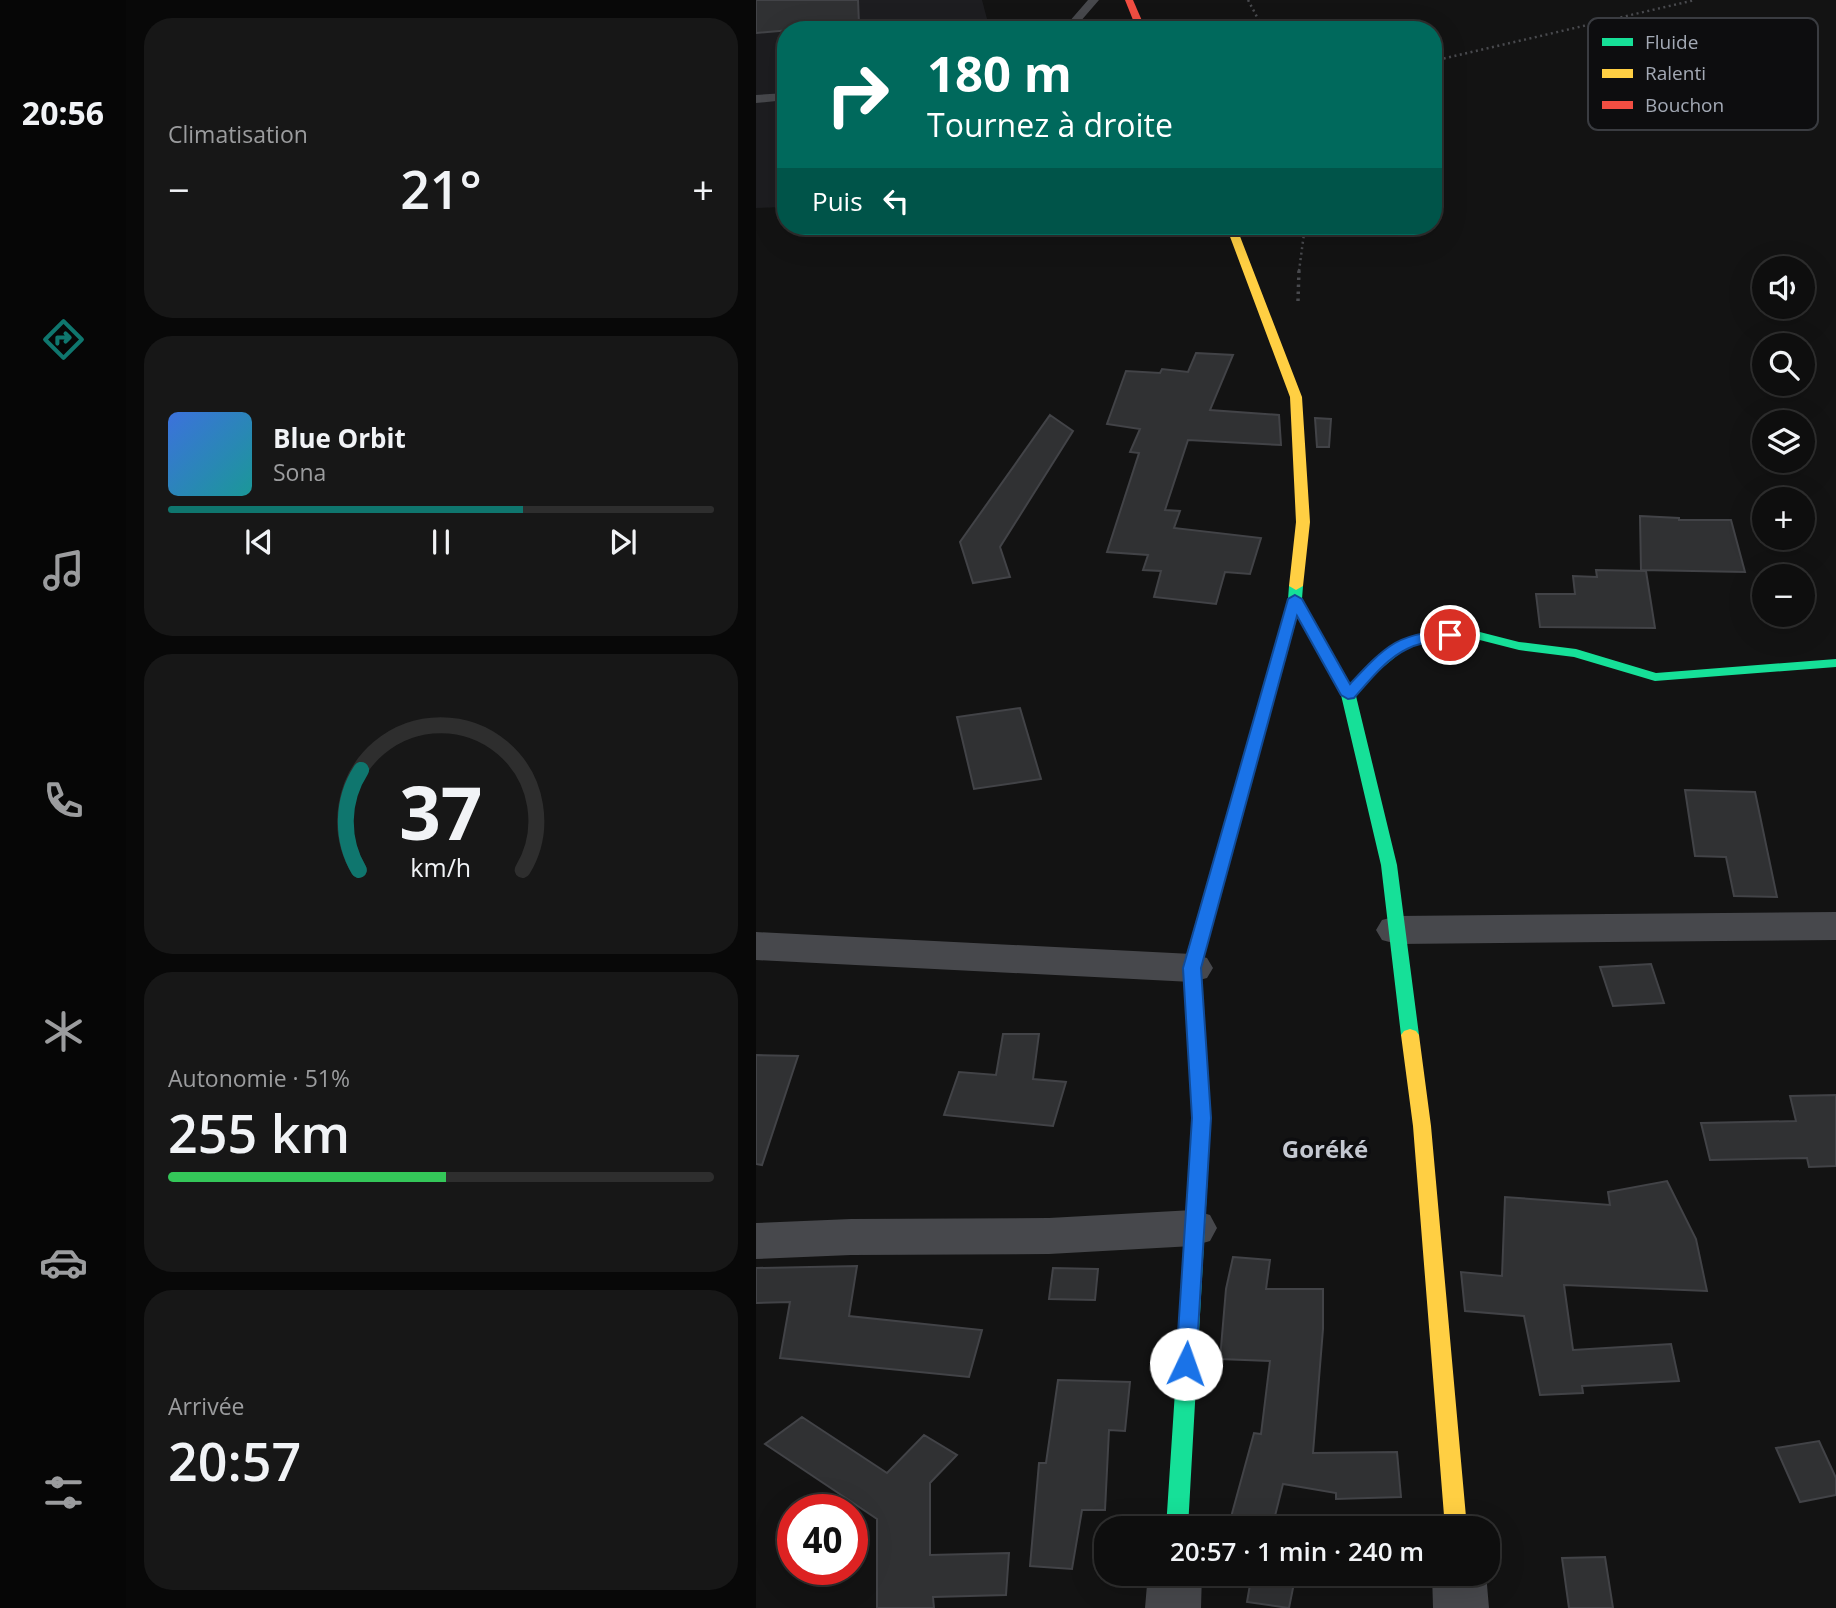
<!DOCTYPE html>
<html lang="fr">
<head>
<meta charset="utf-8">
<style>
  :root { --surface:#0e0e0e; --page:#171717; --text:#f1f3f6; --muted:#9b9c9e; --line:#2e2e2e; --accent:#0f766e }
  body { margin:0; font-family:"Open Sans",sans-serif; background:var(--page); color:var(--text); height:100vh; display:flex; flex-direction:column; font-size:26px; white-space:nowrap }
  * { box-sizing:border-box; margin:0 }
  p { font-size:23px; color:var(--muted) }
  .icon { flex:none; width:38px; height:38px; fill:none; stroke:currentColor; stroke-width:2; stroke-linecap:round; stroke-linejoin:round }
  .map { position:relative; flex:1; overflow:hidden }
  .sheet { display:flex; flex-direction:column; gap:18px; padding:18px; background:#080808; width:630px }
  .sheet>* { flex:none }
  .guide { position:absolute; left:21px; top:21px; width:665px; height:214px; border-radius:28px; box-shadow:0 7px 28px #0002,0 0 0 2px var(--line); background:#00695c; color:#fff; overflow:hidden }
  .fabs { position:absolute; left:996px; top:256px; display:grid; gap:14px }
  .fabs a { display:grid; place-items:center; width:63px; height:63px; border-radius:50%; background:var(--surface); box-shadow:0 7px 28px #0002,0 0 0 2px var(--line); font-size:35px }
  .speed { position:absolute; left:21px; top:1494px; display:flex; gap:14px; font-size:35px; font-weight:700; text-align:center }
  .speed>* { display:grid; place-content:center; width:91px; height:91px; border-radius:50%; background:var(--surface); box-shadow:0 7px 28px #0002,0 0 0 2px var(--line); line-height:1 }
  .speed .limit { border:10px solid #d22; background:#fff; color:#111 }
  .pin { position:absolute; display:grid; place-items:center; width:60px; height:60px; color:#fff; margin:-30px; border:4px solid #fff; border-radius:50%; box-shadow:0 2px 7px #0007 }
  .me { position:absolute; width:77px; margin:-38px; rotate:3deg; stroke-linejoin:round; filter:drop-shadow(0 0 5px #0008) }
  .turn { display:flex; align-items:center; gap:24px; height:147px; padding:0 35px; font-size:32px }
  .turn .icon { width:91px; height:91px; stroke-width:2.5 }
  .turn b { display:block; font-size:49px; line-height:60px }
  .then { display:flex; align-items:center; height:66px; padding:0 35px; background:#0003; gap:14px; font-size:26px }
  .big { font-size:52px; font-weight:600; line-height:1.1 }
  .sheet .card { flex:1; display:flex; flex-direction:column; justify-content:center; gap:10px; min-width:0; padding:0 24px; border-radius:28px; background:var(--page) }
  .sheet .dial { align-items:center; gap:0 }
  .dial svg { height:182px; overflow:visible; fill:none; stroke:var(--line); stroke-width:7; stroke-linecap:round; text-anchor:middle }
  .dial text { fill:var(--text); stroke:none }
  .song { display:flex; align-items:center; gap:21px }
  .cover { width:84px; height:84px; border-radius:10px; background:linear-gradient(135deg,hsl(220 70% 55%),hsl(180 70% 35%)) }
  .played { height:7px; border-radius:4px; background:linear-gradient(90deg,var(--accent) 65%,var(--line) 65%) }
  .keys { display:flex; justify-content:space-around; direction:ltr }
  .heat { display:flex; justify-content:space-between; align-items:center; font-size:38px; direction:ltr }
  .charge { height:10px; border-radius:5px; background:linear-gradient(90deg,#34c759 51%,var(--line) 0) }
  .trip { position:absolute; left:338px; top:1516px; width:406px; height:70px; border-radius:28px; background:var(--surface); box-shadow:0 7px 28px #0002,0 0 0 2px var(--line); font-weight:600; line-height:70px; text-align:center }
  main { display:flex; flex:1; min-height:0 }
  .tab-bar { display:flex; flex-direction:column; width:126px; justify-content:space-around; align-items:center; background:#060606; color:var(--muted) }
  .tab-bar .icon { width:49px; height:49px }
  .tab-bar .on { color:var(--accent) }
  .tab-bar b { font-size:32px; color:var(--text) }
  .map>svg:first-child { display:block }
  .built { fill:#1d1d20 }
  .building { fill:#303133; stroke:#424347; stroke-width:2 }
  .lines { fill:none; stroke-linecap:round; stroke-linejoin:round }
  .path-far1 { stroke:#494a4e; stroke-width:2.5; stroke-dasharray:2 3.5; stroke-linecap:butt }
  .path { stroke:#494a4e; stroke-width:3.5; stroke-dasharray:2.5 4.5; stroke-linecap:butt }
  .lane { fill:#47484c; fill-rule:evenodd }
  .street { fill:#47484c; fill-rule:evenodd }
  .fast { fill:#16e098; fill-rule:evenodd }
  .slow { fill:#ffcf43; fill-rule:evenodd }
  .jam { fill:#f24e42; fill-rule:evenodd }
  .route { fill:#1a73e8; stroke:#114b97; stroke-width:2 }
  .labels { text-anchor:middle; stroke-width:7; stroke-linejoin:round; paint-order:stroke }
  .quarter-label { font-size:24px; font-weight:bold; fill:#c4c8d1; stroke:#0d0d0f }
  .key { fill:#0d0d0f; stroke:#3a3c41; stroke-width:2 }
  .key-label { font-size:19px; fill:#a3a9b5 }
</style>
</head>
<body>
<main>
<nav class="tab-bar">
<b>20:56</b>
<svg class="icon on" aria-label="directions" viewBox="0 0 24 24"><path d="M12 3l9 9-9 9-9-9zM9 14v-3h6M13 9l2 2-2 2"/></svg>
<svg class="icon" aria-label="music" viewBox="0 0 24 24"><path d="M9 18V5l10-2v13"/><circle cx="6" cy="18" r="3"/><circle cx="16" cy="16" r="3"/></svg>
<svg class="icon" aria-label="phone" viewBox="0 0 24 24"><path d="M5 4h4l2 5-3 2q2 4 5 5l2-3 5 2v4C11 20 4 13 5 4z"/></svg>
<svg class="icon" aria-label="climate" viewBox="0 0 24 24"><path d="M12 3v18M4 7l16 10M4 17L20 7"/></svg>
<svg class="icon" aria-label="car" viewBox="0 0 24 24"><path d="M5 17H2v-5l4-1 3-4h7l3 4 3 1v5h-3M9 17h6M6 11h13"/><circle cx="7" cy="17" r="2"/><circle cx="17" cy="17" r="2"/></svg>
<svg class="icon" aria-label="filters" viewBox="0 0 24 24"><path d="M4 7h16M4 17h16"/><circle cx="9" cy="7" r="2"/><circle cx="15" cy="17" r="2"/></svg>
</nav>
<section class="sheet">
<div class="card"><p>Climatisation</p>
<div class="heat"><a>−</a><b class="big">21°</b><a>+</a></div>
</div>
<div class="card">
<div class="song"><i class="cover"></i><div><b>Blue Orbit</b><p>Sona</p></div></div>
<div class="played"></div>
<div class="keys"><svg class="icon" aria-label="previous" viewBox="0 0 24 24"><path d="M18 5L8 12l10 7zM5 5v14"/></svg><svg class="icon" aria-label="pause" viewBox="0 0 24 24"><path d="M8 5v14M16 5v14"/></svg><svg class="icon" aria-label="next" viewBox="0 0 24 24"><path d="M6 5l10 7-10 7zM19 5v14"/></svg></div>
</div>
<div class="card dial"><svg viewBox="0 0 100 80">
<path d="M14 69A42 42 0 1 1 86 69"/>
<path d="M14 69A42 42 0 0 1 15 25" stroke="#0f766e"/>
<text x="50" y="56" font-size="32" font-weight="700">37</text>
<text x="50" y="72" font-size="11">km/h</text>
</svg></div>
<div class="card"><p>Autonomie · 51%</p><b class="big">255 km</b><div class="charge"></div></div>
<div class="card"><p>Arrivée</p><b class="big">20:57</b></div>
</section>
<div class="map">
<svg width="1080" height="1608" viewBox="0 0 1080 1608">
  <rect width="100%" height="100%" fill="#131313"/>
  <path class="built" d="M0,0H226L234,30H30V207L0,208Z"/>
  <path class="building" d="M0,0H102L103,24L0,33Z
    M440,353L477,355L454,410L523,415L525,445L432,440L409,510L424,511L418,528L505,538L494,574L469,572L460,604L398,597L405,571L387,570L392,555L351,552L383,453L374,452L384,429L351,424L370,371L404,373L406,369L432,372Z
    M294,415L317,431L244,547L254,577L217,583L204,542Z
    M559,418L575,419L573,447H561Z
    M884,516L923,518V520H975L989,572L885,570Z
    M840,570L890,571L899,628L784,627L780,594H819L817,576L841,577Z
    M264,708L285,779L218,789L201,717Z
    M929,790L999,792L1021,897L978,896L970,857L939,856Z
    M895,964L908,1003L857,1006L844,967Z
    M247,1034H283L277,1079L310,1082L297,1126L188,1115L203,1072L240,1075Z
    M0,1055L42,1056L6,1165L0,1164Z
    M1080,1095V1166L1053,1167L1051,1158L954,1160L945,1123L1040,1121L1034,1096Z
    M911,1181L940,1239L951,1291L808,1285L817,1350L915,1344L923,1381L826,1386L827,1393L784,1395L768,1316L709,1311L705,1272L746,1276L749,1197L854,1205L852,1192Z
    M477,1257L514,1260L510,1289H567V1329L557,1453L641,1452L645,1497L580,1499V1493L527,1484L516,1528H472L498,1433L505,1434L514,1361L464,1359L470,1289Z
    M101,1266L93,1316L226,1330L213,1377L24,1358L34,1302L0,1303V1268Z
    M297,1268L342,1269L339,1300L293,1299Z
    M302,1380L374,1382L369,1431L353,1430L349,1510H326L316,1569L274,1566L283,1463H290Z
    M46,1417L131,1473L168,1435L201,1455L174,1483V1555L253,1553L250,1595L177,1597L178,1608H121V1519L9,1444Z
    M1063,1441L1080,1478V1495L1044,1502L1020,1448Z
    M849,1557L857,1608H813L806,1558Z
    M496,1573H540L533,1608L491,1602Z"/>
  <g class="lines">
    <path class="path-far1" d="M492,0L508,30
      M677,61L939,0
      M543,271L549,226"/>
    <path class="path" d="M542,301L543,270"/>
    <path class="lane" d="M332,0H343L317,30H306Z
      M30,93V100L0,103V95Z"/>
    <path class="street" d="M1080,912V940L641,944L626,940L620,930L626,920L641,916Z
      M0,932L436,954L451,958L457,968L451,978L436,982L0,960Z
      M437,1210L454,1215L461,1228L454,1241L437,1246L293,1254L95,1255L0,1259V1223L95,1219L293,1218Z
      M392,1573H446L445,1608H389Z
      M676,1573H730L733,1608H677Z"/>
    <path class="fast" d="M540,582L547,586L546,599L594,685L611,666L639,643L677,632L712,629L763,642L820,649L900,673L1080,659V667L899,681L818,657L763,650L712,637L678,640L649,649L621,672L600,696L641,865L663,1035L660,1039H648L645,1035L625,865L585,695L532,599L533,586Z
      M436,961L442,963L445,967L455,1118L432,1528H410L437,1118L427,967L430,963Z"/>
    <path class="slow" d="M470,226H480L546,397L554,522L547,586L540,590L533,586L540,522L534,397Z
      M539,595L546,599L445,967L442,971H430L427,967L532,599Z
      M654,1029L660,1031L663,1035L675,1126L711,1528H689L657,1126L645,1035L648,1031Z"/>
    <path class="jam" d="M369,0H377L390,30H381Z"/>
  </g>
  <path class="route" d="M539,595L546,599L594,684C607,670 622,653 639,643C651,636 691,625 701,635L699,638C683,641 666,641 651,649C630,659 613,681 598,698L592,699L585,695L541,616L445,968L455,1118L440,1364L437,1370L430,1373L423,1370L420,1364L436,1118L427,968L532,599Z"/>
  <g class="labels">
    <g class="quarter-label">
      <text x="569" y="1158">Goréké</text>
    </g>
  </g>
  <rect x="832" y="18" width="230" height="112" rx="10" class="key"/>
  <rect x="846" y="38" width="31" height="8" fill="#16e098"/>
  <rect x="846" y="69" width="31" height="9" fill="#ffcf43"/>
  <rect x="846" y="101" width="31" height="8" fill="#f24e42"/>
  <g class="key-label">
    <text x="889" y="49">Fluide</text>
    <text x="889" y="80">Ralenti</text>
    <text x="889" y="112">Bouchon</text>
  </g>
</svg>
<div class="fabs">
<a><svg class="icon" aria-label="sound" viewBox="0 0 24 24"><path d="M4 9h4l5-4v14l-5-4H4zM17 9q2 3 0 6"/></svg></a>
<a><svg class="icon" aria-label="search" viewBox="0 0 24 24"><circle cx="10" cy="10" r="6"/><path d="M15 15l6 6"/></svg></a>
<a><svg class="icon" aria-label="layers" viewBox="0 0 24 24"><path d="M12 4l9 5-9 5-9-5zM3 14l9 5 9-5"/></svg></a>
<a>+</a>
<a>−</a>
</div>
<div class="speed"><div class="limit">40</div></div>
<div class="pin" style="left:694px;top:635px;background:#d93025"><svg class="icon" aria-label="arrive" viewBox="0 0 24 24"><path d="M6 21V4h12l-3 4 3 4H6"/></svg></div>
<svg class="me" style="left:430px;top:1364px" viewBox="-20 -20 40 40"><circle r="19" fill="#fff"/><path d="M0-13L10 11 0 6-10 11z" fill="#1a73e8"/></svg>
<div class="trip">20:57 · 1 min · 240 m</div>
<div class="guide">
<div class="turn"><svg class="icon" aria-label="right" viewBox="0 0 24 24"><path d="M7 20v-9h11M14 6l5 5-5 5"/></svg><div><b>180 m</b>Tournez à droite</div></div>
<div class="then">Puis<svg class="icon" aria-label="left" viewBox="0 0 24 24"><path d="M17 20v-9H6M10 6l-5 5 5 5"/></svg></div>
</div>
</div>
</main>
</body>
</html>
